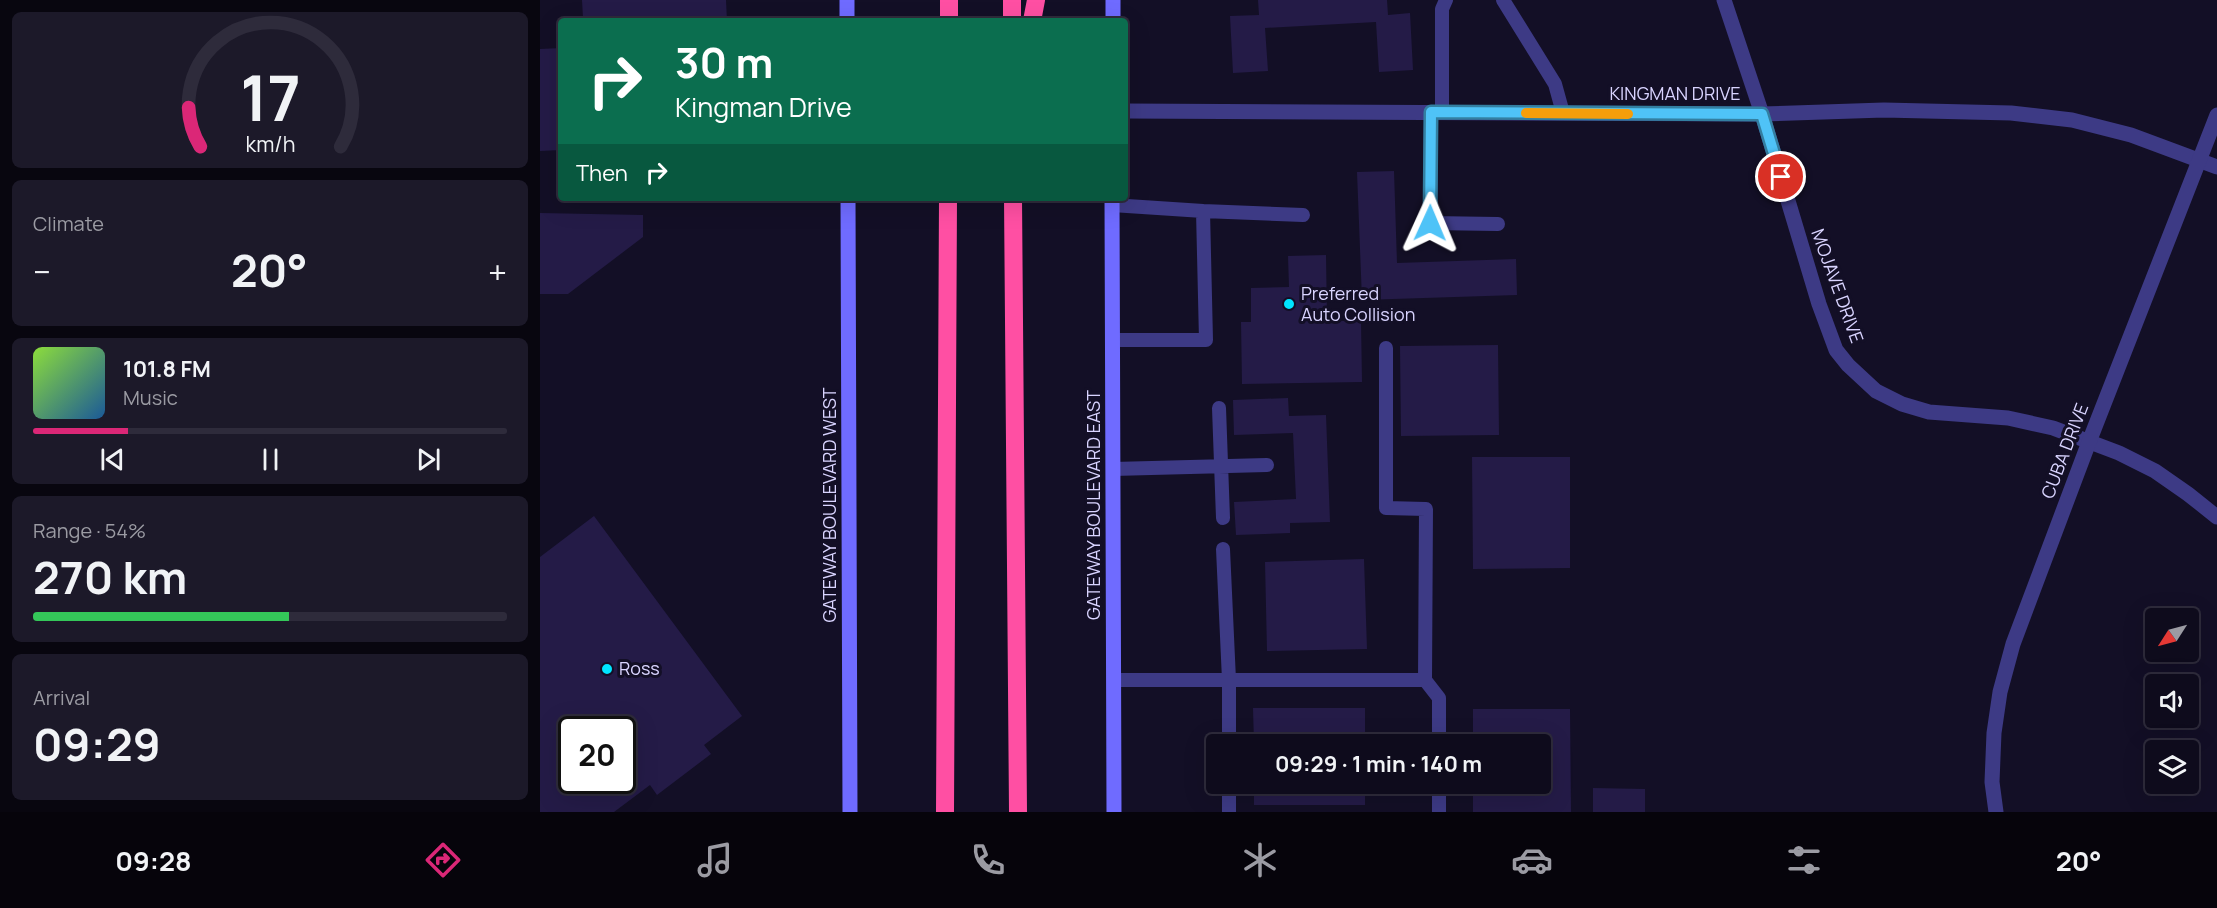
<!DOCTYPE html>
<html lang="en">
<head>
<meta charset="utf-8">
<style>
  :root { --surface:#0e0b1c; --page:#1c1929; --text:#f1f3f6; --muted:#9b9ba3; --line:#2e2b3b; --accent:#db2777 }
  body { margin:0; font-family:Manrope,sans-serif; background:var(--page); color:var(--text); height:100vh; display:flex; flex-direction:column; font-size:22px; white-space:nowrap }
  * { box-sizing:border-box; margin:0 }
  p { font-size:20px; color:var(--muted) }
  .icon { flex:none; width:33px; height:33px; fill:none; stroke:currentColor; stroke-width:2; stroke-linecap:round; stroke-linejoin:round }
  .map { position:relative; flex:1; overflow:hidden }
  .drawer { display:flex; flex-direction:column; gap:12px; padding:12px; background:#08060f; width:540px }
  .drawer>* { flex:none }
  .hud { position:absolute; left:18px; top:18px; width:570px; height:183px; border-radius:6px; box-shadow:0 6px 24px #0002,0 0 0 2px var(--line); background:#0b6e4f; color:#fff; overflow:hidden }
  .needle { width:39px; rotate:234deg }
  .controls { position:absolute; left:1605px; top:608px; display:grid; gap:12px }
  .controls a { display:grid; place-items:center; width:54px; height:54px; border-radius:6px; background:var(--surface); box-shadow:0 6px 24px #0002,0 0 0 2px var(--line); font-size:30px }
  .speed { position:absolute; left:18px; top:716px; display:flex; gap:12px; font-size:30px; font-weight:700; text-align:center }
  .speed>* { display:grid; place-content:center; width:78px; height:78px; border-radius:50%; background:var(--surface); box-shadow:0 6px 24px #0002,0 0 0 2px var(--line); line-height:1 }
  .speed .limit { border:3px solid #111; border-radius:9px; background:#fff; color:#111 }
  .pin { position:absolute; display:grid; place-items:center; width:51px; height:51px; color:#fff; margin:-26px; border:3px solid #fff; border-radius:50%; box-shadow:0 2px 6px #0007 }
  .me { position:absolute; width:66px; margin:-33px; rotate:1deg; stroke-linejoin:round; filter:drop-shadow(0 0 4px #0008) }
  .turn { display:flex; align-items:center; gap:21px; height:126px; padding:0 18px; font-size:27px }
  .turn .icon { width:78px; height:78px; stroke-width:2.5 }
  .turn b { display:block; font-size:42px; line-height:51px }
  .then { display:flex; align-items:center; height:57px; padding:0 18px; background:#0003; gap:12px; font-size:22px }
  .big { font-size:45px; font-weight:700; line-height:1.1 }
  .drawer .widget { flex:1; display:flex; flex-direction:column; justify-content:center; gap:9px; min-width:0; padding:0 21px; border-radius:9px; background:var(--page) }
  .drawer .dial { align-items:center; gap:0 }
  .dial svg { height:156px; overflow:visible; fill:none; stroke:var(--line); stroke-width:7; stroke-linecap:round; text-anchor:middle }
  .dial text { fill:var(--text); stroke:none }
  .song { display:flex; align-items:center; gap:18px }
  .cover { width:72px; height:72px; border-radius:9px; background:linear-gradient(135deg,hsl(90 70% 55%),hsl(210 70% 35%)) }
  .played { height:6px; border-radius:3px; background:linear-gradient(90deg,var(--accent) 20%,var(--line) 20%) }
  .keys { display:flex; justify-content:space-around; direction:ltr }
  .heat { display:flex; justify-content:space-between; align-items:center; font-size:33px; direction:ltr }
  .charge { height:9px; border-radius:4px; background:linear-gradient(90deg,#34c759 54%,var(--line) 0) }
  .trip { position:absolute; left:666px; top:734px; width:345px; height:60px; border-radius:6px; background:var(--surface); box-shadow:0 6px 24px #0002,0 0 0 2px var(--line); font-weight:700; line-height:60px; text-align:center }
  .tab-bar { display:flex; height:96px; justify-content:space-around; align-items:center; background:#06040b; color:var(--muted) }
  .tab-bar .icon { width:42px; height:42px }
  .tab-bar .on { color:var(--accent) }
  .tab-bar b { font-size:27px; color:var(--text) }
  main { display:flex; flex:1; min-height:0 }
  .map>svg:first-child { display:block }
  .building { fill:#241b47; fill-rule:evenodd }
  .lines { fill:none; stroke-linecap:round; stroke-linejoin:round }
  .service { stroke:#3d3a85; stroke-width:14 }
  .minor { stroke:#3d3a85; stroke-width:15 }
  .tertiary { stroke:#3d3a85; stroke-width:15 }
  .secondary { stroke:#6f6bff; stroke-width:15 }
  .motorway { stroke:#ff4fa3; stroke-width:18 }
  .route-casing { stroke:#337fa1; stroke-width:15 }
  .route { stroke:#4fc3f7; stroke-width:10 }
  .slow { stroke:#f59e0b; stroke-width:10 }
  .poi-dot { fill:#00e5ff; stroke:#130f26; stroke-width:2 }
  .labels { text-anchor:middle; stroke-width:6; stroke-linejoin:round; paint-order:stroke }
  .street-label { font-size:18px; fill:#d9d4ff; stroke:#130f26 }
  .poi-label { font-size:18px; fill:#d9d4ff; stroke:#130f26; text-anchor:start }
</style>
</head>
<body>
<main>
<section class="drawer">
<div class="widget dial"><svg viewBox="0 0 100 80">
<path d="M14 69A42 42 0 1 1 86 69"/>
<path d="M14 69A42 42 0 0 1 8 49" stroke="#db2777"/>
<text x="50" y="56" font-size="32" font-weight="700">17</text>
<text x="50" y="72" font-size="11">km/h</text>
</svg></div>
<div class="widget"><p>Climate</p>
<div class="heat"><a>−</a><b class="big">20°</b><a>+</a></div>
</div>
<div class="widget">
<div class="song"><i class="cover"></i><div><b>101.8 FM</b><p>Music</p></div></div>
<div class="played"></div>
<div class="keys"><svg class="icon" aria-label="previous" viewBox="0 0 24 24"><path d="M18 5L8 12l10 7zM5 5v14"/></svg><svg class="icon" aria-label="pause" viewBox="0 0 24 24"><path d="M8 5v14M16 5v14"/></svg><svg class="icon" aria-label="next" viewBox="0 0 24 24"><path d="M6 5l10 7-10 7zM19 5v14"/></svg></div>
</div>
<div class="widget"><p>Range · 54%</p><b class="big">270 km</b><div class="charge"></div></div>
<div class="widget"><p>Arrival</p><b class="big">09:29</b></div>
</section>
<div class="map">
<svg width="1677" height="812" viewBox="0 0 1677 812">
  <rect width="100%" height="100%" fill="#130f26"/>
  <path class="building" d="M42,0H186L187,21H87V16L43,18Z
    M718,0H847L848,15L870,13L873,70L839,72L836,22L725,28L728,71L693,73L690,16L719,15Z
    M21,48V150L0,151V49Z
    M854,171L857,263L976,259L977,295L822,300L817,172Z
    M0,213L103,215V237L28,294H0Z
    M786,255L787,321H821L822,382L702,384L701,322H711V288L749,287L748,256Z
    M958,345L959,435L861,436L860,346Z
    M748,398L749,416L786,415L790,522L750,523V533L696,535L694,502L756,499L753,433L694,435L693,400Z
    M932,457H1030V568L933,569Z
    M54,516L202,716L164,745L171,754L117,795L110,785L74,812H0V557ZM32,729H82V780H32Z
    M824,559L827,649L727,651L725,562Z
    M713,708H825V744H714Z
    M933,709H1030L1031,812H933V783H1000V744H933Z
    M714,783H825V805H714Z
    M1053,788L1105,789V812H1053Z"/>
  <g class="lines">
    <path class="service" d="M963,0L1015,84L1023,113
      M891,112L890,223L958,224
      M902,112V9L906,0
      M572,205L663,211
      M573,340H666L663,211L763,215
      M846,348V508L886,509L885,680
      M679,408L683,518
      M573,469L727,465
      M683,549L689,680V744
      M574,680H885L899,698V744
      M689,783V812
      M899,812V783"/>
    <path class="minor" d="M1184,0L1222,114L1279,304L1296,350L1308,365L1336,391L1362,404L1389,412L1468,418L1513,428L1579,453L1615,471L1648,494L1677,517
      M585,111L1222,114L1344,110L1471,113L1532,120L1591,135L1677,167"/>
    <path class="tertiary" d="M1456,812L1452,782L1454,733L1460,692L1473,644L1549,442L1677,115"/>
    <path class="secondary" d="M307,0V21
      M573,21V0
      M308,198L310,812
      M572,198L574,812"/>
    <path class="motorway" d="M472,0V21
      M409,21V0
      M492,21L496,0
      M473,198L478,812
      M405,812L408,198"/>
  </g>
  <g class="lines">
    <defs>
      <path id="route" d="M890,223L891,112L1222,114L1241,177"/>
    </defs>
    <use href="#route" class="route-casing"/>
    <use href="#route" class="route"/>
    <path class="slow" d="M986,113L1088,114"/>
  </g>
  <g class="poi-dot">
    <circle cx="749" cy="304" r="6"/>
    <circle cx="67" cy="669" r="6"/>
  </g>
  <g class="labels">
    <g class="street-label">
      <text x="1135" y="100">KINGMAN DRIVE</text>
      <text transform="translate(1297 286) rotate(70)" y="6">MOJAVE DRIVE</text>
      <text transform="translate(1525 451) rotate(-69)" y="6">CUBA DRIVE</text>
      <text transform="translate(290 505) rotate(-90)" y="6">GATEWAY BOULEVARD WEST</text>
      <text transform="translate(554 505) rotate(-90)" y="6">GATEWAY BOULEVARD EAST</text>
    </g>
    <g class="poi-label">
      <text x="761" y="300">Preferred<tspan x="761" dy="21">Auto Collision</tspan></text>
      <text x="79" y="675">Ross</text>
    </g>
  </g>
</svg>
<div class="controls">
<a><svg class="needle" viewBox="-14 -14 28 28"><path d="M0-13l5 13h-10z" fill="#e53935"/><path d="M0 13l5-13h-10z" fill="#9b9ba3"/></svg></a>
<a><svg class="icon" aria-label="sound" viewBox="0 0 24 24"><path d="M4 9h4l5-4v14l-5-4H4zM17 9q2 3 0 6"/></svg></a>
<a><svg class="icon" aria-label="layers" viewBox="0 0 24 24"><path d="M12 4l9 5-9 5-9-5zM3 14l9 5 9-5"/></svg></a>
</div>
<div class="speed"><div class="limit">20</div></div>
<div class="pin" style="left:1241px;top:177px;background:#d93025"><svg class="icon" aria-label="arrive" viewBox="0 0 24 24"><path d="M6 21V4h12l-3 4 3 4H6"/></svg></div>
<svg class="me" style="left:890px;top:223px" viewBox="-20 -20 40 40"><path d="M0-17L14 15 0 8-14 15z" fill="#4fc3f7" stroke="#fff" stroke-width="4"/></svg>
<div class="trip">09:29 · 1 min · 140 m</div>
<div class="hud">
<div class="turn"><svg class="icon" aria-label="right" viewBox="0 0 24 24"><path d="M7 20v-9h11M14 6l5 5-5 5"/></svg><div><b>30 m</b>Kingman Drive</div></div>
<div class="then">Then<svg class="icon" aria-label="right" viewBox="0 0 24 24"><path d="M7 20v-9h11M14 6l5 5-5 5"/></svg></div>
</div>
</div>
</main>
<nav class="tab-bar">
<b>09:28</b>
<svg class="icon on" aria-label="directions" viewBox="0 0 24 24"><path d="M12 3l9 9-9 9-9-9zM9 14v-3h6M13 9l2 2-2 2"/></svg>
<svg class="icon" aria-label="music" viewBox="0 0 24 24"><path d="M9 18V5l10-2v13"/><circle cx="6" cy="18" r="3"/><circle cx="16" cy="16" r="3"/></svg>
<svg class="icon" aria-label="phone" viewBox="0 0 24 24"><path d="M5 4h4l2 5-3 2q2 4 5 5l2-3 5 2v4C11 20 4 13 5 4z"/></svg>
<svg class="icon" aria-label="climate" viewBox="0 0 24 24"><path d="M12 3v18M4 7l16 10M4 17L20 7"/></svg>
<svg class="icon" aria-label="car" viewBox="0 0 24 24"><path d="M5 17H2v-5l4-1 3-4h7l3 4 3 1v5h-3M9 17h6M6 11h13"/><circle cx="7" cy="17" r="2"/><circle cx="17" cy="17" r="2"/></svg>
<svg class="icon" aria-label="filters" viewBox="0 0 24 24"><path d="M4 7h16M4 17h16"/><circle cx="9" cy="7" r="2"/><circle cx="15" cy="17" r="2"/></svg>
<b>20°</b>
</nav>
</body>
</html>
